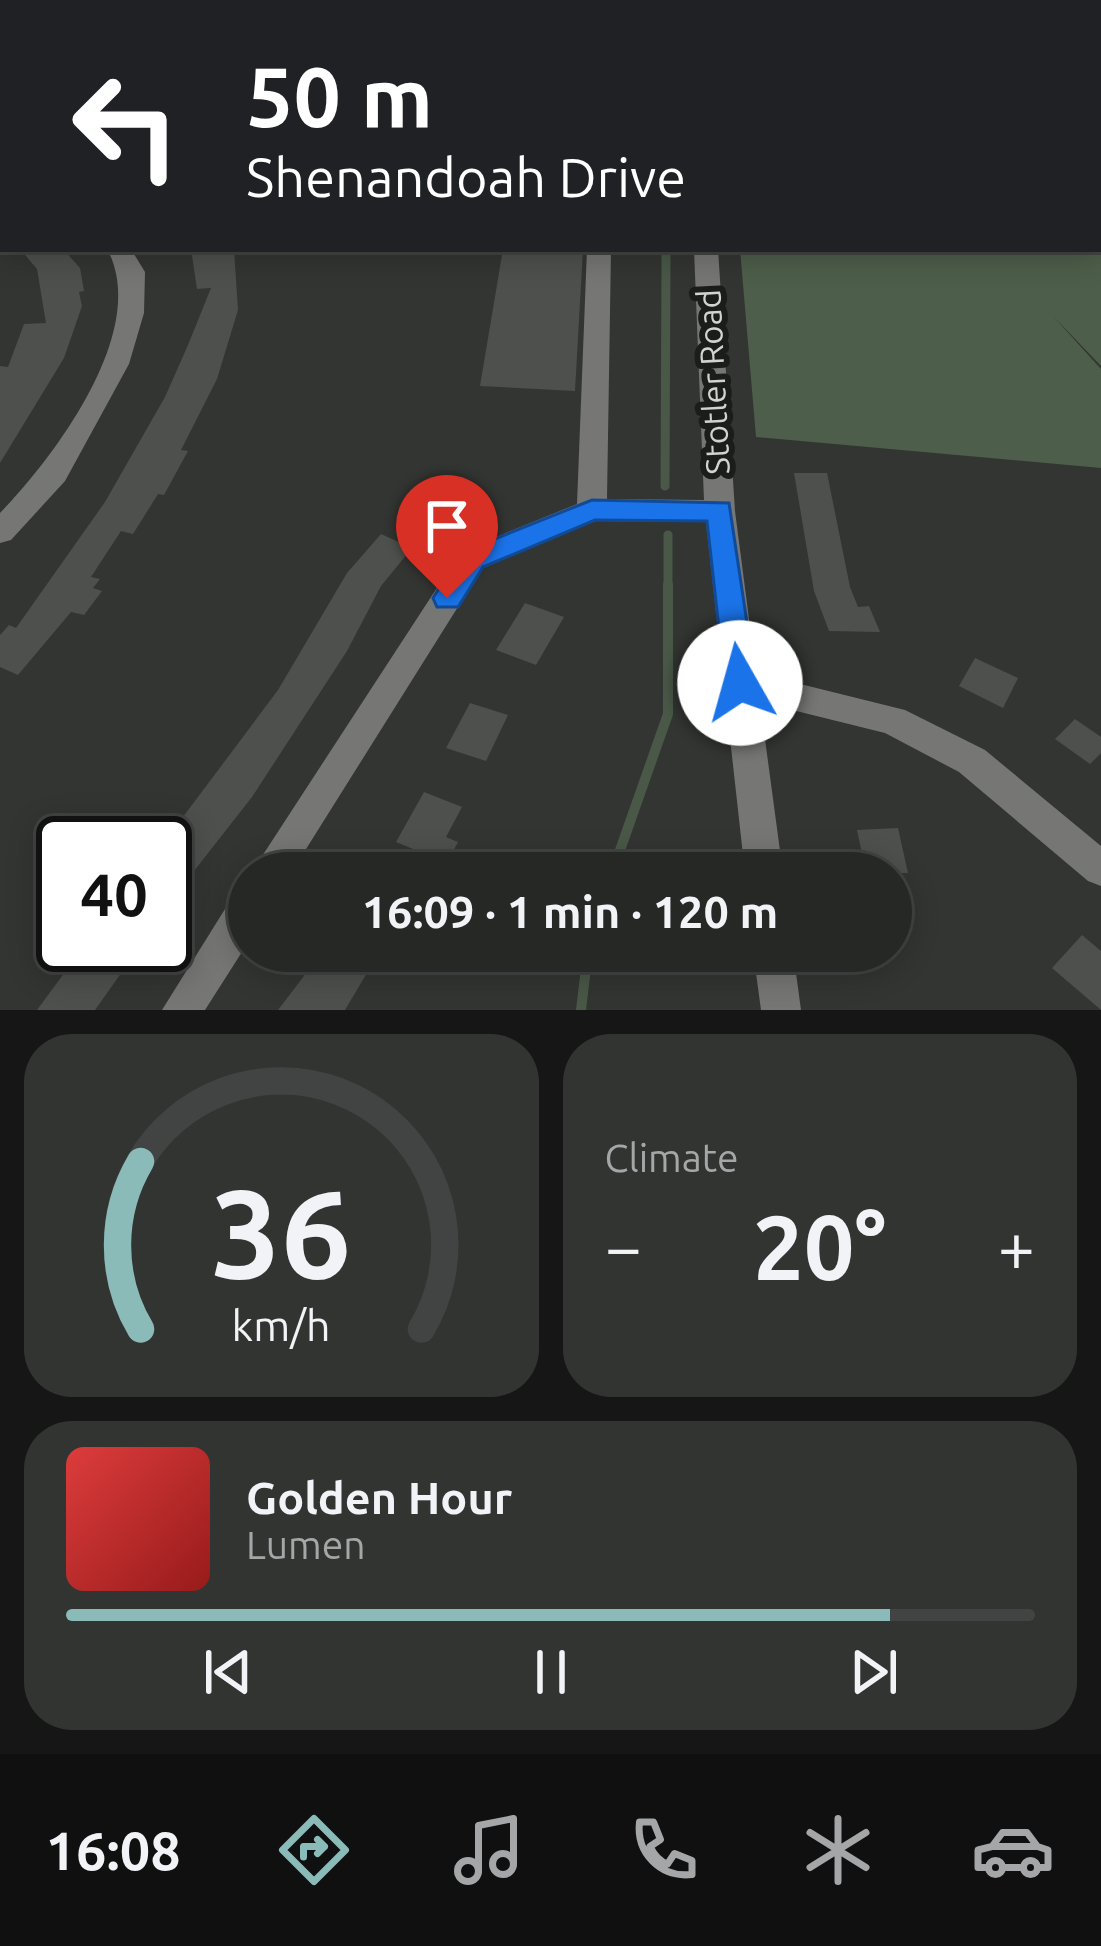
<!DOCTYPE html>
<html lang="en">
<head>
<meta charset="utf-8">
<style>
  :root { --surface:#262826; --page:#323432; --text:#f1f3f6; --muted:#a4a6a7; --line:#424443; --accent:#8bbbb9 }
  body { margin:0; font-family:Ubuntu,sans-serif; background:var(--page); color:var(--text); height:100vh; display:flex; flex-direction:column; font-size:45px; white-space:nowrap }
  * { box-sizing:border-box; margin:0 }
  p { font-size:39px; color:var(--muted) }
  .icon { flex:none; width:66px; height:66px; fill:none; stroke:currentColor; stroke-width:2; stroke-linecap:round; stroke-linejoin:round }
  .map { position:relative; height:1010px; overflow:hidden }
  .side { display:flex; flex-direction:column; gap:24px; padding:24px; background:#151615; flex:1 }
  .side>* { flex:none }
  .banner { position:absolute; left:0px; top:0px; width:1101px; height:252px; box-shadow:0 6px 30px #0003,0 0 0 3px var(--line); background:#202124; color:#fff; overflow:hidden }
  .speed { position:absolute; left:36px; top:816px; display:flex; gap:24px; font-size:60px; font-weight:700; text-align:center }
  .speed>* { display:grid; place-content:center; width:156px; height:156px; border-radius:50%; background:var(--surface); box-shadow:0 6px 30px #0003,0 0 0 3px var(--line); line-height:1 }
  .speed .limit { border:6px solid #111; border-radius:18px; background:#fff; color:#111 }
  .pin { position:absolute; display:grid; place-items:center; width:102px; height:102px; color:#fff; margin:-123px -51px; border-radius:50% 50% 50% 0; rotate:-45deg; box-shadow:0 0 12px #0007 }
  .pin .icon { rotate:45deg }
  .me { position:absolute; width:132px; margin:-66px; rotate:353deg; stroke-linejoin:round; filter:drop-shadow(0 0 9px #0008) }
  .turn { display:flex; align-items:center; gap:42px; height:252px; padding:0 48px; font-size:54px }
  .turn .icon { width:156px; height:156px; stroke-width:2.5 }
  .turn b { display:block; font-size:84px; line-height:102px }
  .big { font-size:90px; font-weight:600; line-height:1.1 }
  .side .tile { flex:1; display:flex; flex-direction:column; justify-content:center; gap:18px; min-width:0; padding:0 42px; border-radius:48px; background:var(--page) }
  .side .dial { align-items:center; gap:0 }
  .dial svg { height:312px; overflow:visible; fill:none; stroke:var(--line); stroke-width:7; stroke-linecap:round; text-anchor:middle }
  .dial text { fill:var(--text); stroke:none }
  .song { display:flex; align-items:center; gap:36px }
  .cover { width:144px; height:144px; border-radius:18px; background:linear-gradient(135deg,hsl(0 70% 55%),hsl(0 70% 35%)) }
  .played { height:12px; border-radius:6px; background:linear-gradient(90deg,var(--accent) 85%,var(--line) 85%) }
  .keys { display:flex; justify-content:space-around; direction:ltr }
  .heat { display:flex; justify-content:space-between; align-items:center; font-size:66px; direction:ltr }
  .side .tiles { flex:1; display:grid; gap:24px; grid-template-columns:1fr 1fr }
  .tile:last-child { grid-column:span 2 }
  .trip { position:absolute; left:228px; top:852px; width:684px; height:120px; border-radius:60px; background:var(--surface); box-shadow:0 6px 30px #0003,0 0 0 3px var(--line); font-weight:600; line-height:120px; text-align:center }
  .tab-bar { display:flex; height:192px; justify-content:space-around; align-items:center; background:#0f100f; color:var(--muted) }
  .tab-bar .icon { width:84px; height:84px }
  .tab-bar .on { color:var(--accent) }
  .tab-bar b { font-size:54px; color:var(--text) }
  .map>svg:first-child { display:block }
  .green { fill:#4d5e4a }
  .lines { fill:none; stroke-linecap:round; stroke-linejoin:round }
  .stream-far2 { stroke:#495847; stroke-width:6 }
  .stream-far1 { stroke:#495847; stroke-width:9 }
  .stream { stroke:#495847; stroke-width:10 }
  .building { fill:#4d504c }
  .minor { fill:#767775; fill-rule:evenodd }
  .route { fill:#1a73e8; stroke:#114b97; stroke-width:3 }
  .labels { text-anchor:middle; stroke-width:12; stroke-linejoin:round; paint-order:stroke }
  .street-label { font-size:33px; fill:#d1d3d1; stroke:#1b1d1b }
</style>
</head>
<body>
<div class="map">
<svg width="1101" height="1010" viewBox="0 0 1101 1010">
  <rect width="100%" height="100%" fill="#333532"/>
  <path class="green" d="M762,0H1101V366L1053,316L1101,369V468L756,437L740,249H1098V3Z"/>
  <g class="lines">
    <path class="stream-far2" d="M605,0H674
      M666,258V249"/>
    <path class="stream-far1" d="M665,486L666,255
      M668,535V588"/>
    <path class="stream" d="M612,873L668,714V585
      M581,1010L588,951"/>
  </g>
  <path class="building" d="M20,249H63L80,268L84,291L79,292L82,306L64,358L0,463V366L8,367L24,324L46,323L37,269Z
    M191,249H234L238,310L217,379L181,450L188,451L164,495L158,494L133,534L121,531L91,577L100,579L93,588L102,591L84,615L71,612L18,675L0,667V635L9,625L16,628L105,502L165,397L188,345L211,288L197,289Z
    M503,249H583L575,391L480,386Z
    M794,473H827L850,587L858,607L869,606L880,632L829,631L814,591Z
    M462,477L485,496L444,521L422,501Z
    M381,534L412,548L381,586L347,651L252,797L165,908V841L278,690L347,573Z
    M525,603L564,617L536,665L496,650Z
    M975,658L1018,678L1003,708L959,686Z
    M470,703L508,715L486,761L446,748Z
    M1075,719L1101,737V753L1090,764L1055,739Z
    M424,792L462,807L446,837L458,842L447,863L396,842Z
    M898,828L908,873H866L857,830Z
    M1082,935L1101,951V1010L1052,968Z
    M85,945H141L95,1010H37Z
    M323,951H380L345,1010H278Z"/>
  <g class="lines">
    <path class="minor" d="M132,0H152V3H132Z
      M729,0H750L727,3Z
      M0,172L3,173V187L0,186Z
      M107,249H131L145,272L144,313L129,364L65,481L11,540L0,543V513C55,456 151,329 107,249Z
      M587,249H611L607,499L704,500L694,249H718L735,511L756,673L905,710L985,750L1101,846V886L1088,881L959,772L885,733L760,702L783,873H745L706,522L595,521L483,567L291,873H251L461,551L577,504Z
      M249,888V941L205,1010H162L235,893Z
      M753,951H793L801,1010H761Z"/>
  </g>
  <path class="route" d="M592,500L729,503L756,683L751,692L740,696L730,692L725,683L707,521L595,520L483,567L458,607H437L433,598L462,552Z"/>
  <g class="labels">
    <g class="street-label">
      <text transform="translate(713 382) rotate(-93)" y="12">Stotler Road</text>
    </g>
  </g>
</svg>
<div class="speed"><div class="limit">40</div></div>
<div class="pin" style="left:447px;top:598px;background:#d93025"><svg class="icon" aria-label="arrive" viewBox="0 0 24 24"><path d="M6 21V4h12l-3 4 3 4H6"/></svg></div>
<svg class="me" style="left:740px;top:683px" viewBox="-20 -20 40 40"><circle r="19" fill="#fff"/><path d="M0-13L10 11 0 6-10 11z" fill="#1a73e8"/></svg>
<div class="trip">16:09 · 1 min · 120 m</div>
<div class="banner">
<div class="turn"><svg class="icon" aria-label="left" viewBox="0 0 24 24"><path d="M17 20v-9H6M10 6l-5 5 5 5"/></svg><div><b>50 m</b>Shenandoah Drive</div></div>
</div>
</div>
<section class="side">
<div class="tiles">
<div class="tile dial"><svg viewBox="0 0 100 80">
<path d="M14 69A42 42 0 1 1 86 69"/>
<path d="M14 69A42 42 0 0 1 14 26" stroke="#8bbbb9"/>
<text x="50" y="56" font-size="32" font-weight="700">36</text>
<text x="50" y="72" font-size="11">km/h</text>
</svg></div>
<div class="tile"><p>Climate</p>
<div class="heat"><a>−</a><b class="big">20°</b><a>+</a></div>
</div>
<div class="tile">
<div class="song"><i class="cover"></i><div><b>Golden Hour</b><p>Lumen</p></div></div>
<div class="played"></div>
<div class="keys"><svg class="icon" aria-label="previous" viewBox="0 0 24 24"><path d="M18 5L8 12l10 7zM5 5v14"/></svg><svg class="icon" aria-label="pause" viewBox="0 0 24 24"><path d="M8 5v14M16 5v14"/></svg><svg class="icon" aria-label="next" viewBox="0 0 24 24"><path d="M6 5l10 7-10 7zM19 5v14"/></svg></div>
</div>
</div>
</section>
<nav class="tab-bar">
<b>16:08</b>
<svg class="icon on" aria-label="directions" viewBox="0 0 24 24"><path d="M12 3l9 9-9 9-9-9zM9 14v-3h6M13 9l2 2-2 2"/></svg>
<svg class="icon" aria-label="music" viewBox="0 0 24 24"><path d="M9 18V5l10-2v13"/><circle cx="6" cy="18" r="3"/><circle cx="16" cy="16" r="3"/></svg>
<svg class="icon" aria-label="phone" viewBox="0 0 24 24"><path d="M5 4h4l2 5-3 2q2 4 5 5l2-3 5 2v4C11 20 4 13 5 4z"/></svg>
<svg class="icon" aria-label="climate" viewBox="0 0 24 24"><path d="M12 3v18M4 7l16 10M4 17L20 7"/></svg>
<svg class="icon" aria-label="car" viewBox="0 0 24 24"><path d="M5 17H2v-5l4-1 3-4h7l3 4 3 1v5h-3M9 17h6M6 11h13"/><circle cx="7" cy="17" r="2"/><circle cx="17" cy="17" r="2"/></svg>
</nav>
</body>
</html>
